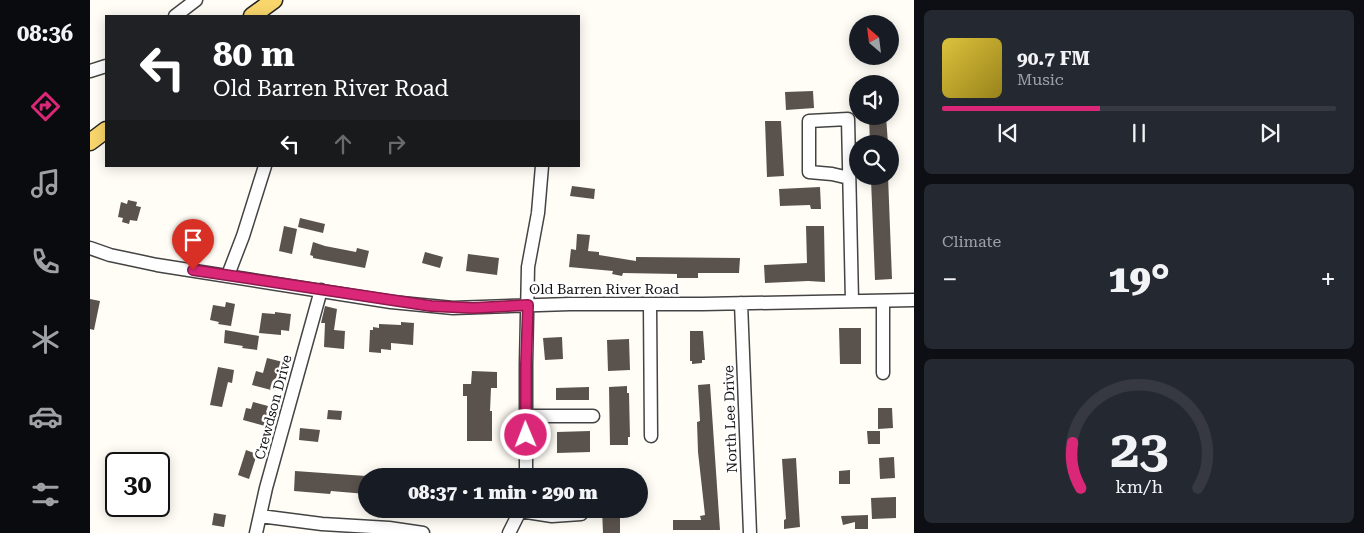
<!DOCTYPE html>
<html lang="en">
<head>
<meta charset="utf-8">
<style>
  :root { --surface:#171b24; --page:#242831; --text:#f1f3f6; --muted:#9ea1a6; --line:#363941; --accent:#db2777 }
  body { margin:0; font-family:"Roboto Serif",serif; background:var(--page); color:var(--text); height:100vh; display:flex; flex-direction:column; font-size:19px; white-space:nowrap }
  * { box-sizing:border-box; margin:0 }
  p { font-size:16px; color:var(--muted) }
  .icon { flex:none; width:28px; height:28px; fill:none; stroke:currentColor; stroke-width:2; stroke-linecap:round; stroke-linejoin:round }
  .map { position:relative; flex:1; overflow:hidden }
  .panel { display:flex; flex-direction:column; gap:10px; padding:10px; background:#0d0f14; width:450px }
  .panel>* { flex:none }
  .guide { position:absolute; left:15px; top:15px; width:475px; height:152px; border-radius:0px; box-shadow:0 2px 12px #0003; background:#202124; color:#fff; overflow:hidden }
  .needle { width:32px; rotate:332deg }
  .buttons { position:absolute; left:759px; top:15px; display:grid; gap:10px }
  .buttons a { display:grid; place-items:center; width:50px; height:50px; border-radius:50%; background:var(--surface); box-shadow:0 2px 12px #0003; font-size:25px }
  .speed { position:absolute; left:15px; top:452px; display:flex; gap:10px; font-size:25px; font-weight:700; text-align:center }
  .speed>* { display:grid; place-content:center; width:65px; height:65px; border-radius:50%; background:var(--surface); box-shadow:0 2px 12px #0003; line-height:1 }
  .speed .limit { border:2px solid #111; border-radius:8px; background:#fff; color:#111 }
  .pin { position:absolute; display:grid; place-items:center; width:42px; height:42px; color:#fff; margin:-51px -21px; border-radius:50% 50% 50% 0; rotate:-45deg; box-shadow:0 0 5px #0007 }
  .pin .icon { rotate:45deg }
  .me { position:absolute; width:55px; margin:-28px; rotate:359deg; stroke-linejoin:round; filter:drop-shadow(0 0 4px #0008) }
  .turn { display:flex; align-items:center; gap:18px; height:105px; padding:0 25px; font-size:22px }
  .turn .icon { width:65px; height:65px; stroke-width:2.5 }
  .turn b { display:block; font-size:35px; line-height:42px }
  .lanes { display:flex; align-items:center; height:48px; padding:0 25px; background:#0003; justify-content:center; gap:25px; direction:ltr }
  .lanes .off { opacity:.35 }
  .big { font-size:38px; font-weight:800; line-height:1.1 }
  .panel .card { flex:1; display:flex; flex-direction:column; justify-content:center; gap:8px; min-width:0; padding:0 18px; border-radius:8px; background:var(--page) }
  .panel .dial { align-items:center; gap:0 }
  .dial svg { height:130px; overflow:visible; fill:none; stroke:var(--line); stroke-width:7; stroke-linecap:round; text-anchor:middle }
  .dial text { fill:var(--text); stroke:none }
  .song { display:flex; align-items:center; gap:15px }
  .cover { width:60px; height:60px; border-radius:8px; background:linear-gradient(135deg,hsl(50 70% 55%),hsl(50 70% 35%)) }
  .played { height:5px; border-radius:2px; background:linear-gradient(90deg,var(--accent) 40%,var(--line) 40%) }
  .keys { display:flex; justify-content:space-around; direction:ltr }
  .heat { display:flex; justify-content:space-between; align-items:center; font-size:28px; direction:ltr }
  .trip { position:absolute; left:268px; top:468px; width:290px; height:50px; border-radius:25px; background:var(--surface); box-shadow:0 2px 12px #0003; font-weight:800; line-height:50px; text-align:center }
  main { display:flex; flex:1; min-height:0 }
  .tabs { display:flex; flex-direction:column; width:90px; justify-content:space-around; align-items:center; background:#090b0e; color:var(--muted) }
  .tabs .icon { width:35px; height:35px }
  .tabs .current { color:var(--accent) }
  .tabs b { font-size:22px; color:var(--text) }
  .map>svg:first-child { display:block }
  .building { fill:#5a524d }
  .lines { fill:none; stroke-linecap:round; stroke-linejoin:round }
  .minor-casing { stroke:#444; stroke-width:15 }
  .major-casing { stroke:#222; stroke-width:19 }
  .minor { stroke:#fff; stroke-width:12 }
  .major { stroke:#f9d66b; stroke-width:16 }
  .route-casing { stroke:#8e194d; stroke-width:12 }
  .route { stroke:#db2777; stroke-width:9 }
  .labels { text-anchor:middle; stroke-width:5; stroke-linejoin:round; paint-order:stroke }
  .street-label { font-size:14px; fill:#111; stroke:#fff }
</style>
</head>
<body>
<main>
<nav class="tabs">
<b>08:36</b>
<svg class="icon current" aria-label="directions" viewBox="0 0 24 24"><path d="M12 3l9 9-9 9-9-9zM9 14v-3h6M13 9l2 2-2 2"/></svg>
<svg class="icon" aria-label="music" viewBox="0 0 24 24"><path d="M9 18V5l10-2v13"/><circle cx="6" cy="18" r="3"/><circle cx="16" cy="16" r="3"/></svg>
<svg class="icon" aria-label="phone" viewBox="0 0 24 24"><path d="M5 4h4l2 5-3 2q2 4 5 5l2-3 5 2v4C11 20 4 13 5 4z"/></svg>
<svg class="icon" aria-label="climate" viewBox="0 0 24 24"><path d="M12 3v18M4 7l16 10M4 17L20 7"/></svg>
<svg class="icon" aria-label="car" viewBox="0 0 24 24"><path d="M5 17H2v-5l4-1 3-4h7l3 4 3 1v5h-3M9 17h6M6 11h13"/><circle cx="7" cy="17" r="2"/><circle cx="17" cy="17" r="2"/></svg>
<svg class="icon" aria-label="filters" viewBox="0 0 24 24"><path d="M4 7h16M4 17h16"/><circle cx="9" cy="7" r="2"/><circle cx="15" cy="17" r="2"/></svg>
</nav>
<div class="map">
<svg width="824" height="533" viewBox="0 0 824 533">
  <rect width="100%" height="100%" fill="#fffdf5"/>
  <path class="building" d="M723,91L724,108L696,110L695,92Z
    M796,116L798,144H780L779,117Z
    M675,121H691L694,176L677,177Z
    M783,176H798L802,279L785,280L781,179H783Z
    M482,186L505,189L504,199L480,196Z
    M730,187L731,209H721L720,205L690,206L689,189Z
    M38,200L47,202L46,206L51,207L47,221L40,220L39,224L32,222L33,218L28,217L31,202L37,204Z
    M210,218L235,224L233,233L208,227Z
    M194,226L207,229L202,254L189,251Z
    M716,226H734L735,282L718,281L675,283L674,265L717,263Z
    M487,234L500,235L498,251L509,252V255L546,261V257L650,258L649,273H608V278H587V274L533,273L532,276L522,274L523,271L479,267L481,249L486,250Z
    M223,242L235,246L266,252L267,248L279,251L275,268L223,258V256L220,255Z
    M335,252L353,257L350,268L332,263Z
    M378,254L409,258L407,275L376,271Z
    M0,299L10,301L4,330L0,329Z
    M136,302L145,304L141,326L128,324L129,322L120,320L123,305L135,307Z
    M235,306L247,309L244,330L255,331L254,349L234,347L235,323H231Z
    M185,312L201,314L199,331L191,330V335L169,333L172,313L185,314Z
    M311,322L324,323L323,345L301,343V350L291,349V353L279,352L280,330H283V327L289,328V324L311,325Z
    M749,328H771V364H750Z
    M135,330L169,336L167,350L152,348L153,346L134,343Z
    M600,331H613L615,360H612V363L602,364V361H600Z
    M472,337L473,359L455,360L453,338Z
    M539,339L540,370L518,371L517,340Z
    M177,358L193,362L185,391L162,385L166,371L173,373Z
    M128,367L144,370L142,383L138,382L132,407L120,405Z
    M382,371L407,372V388H401L400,411H402V441H377V396H373V384H381Z
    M620,384L630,530H583V520H611L610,516L615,515L608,452L607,422L610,421L608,385Z
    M537,386V393H539L540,437H538V445H520L519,387Z
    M499,387V400H466V388Z
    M163,402L178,406L176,412L178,413L175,426L153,420L156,408L161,409Z
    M788,408H802L803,428L788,429Z
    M238,410L252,411L251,420L237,419Z
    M210,428L230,430L228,442L209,440Z
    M500,431V452L467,453V432Z
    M777,431H790V444H778Z
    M156,450L167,454L159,479L148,475Z
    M804,457L805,478L790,479L789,458Z
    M706,458L710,527L694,529V520L696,519L692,459Z
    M760,470V484H749V471Z
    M205,471L276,476V494L241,491L240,494L204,491Z
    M806,497V518L782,519L781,498Z
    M512,509H530V533H513Z
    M124,513L136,515L134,527L122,525Z
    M778,515V529H765V522L753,525L751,516Z"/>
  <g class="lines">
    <defs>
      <path id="minor" d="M85,16L106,0
        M0,71L16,66
        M759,178L742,174L719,172V121L758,119L762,301
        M0,248L20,255L67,265L301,302L363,308L480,304H613L824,300
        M138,275L153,236L175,166
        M793,301V373
        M651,303L660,533
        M560,304L561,436
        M436,416H503
        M436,476V364L438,267L448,213L452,166
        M430,511L462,516L491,514
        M170,516L232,524L299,528L333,533
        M166,533L176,488L231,290
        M419,533L431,509"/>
      <path id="major" d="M162,16L184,0
        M0,142L16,130"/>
    </defs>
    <use href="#minor" class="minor-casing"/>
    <use href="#major" class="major-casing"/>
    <use href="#minor" class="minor"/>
    <use href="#major" class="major"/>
  </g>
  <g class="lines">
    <defs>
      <path id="route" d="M103,270L341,306L383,308L438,305L436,364V435"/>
    </defs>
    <use href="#route" class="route-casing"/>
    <use href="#route" class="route"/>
  </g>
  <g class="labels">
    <g class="street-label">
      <text x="514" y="294">Old Barren River Road</text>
      <text transform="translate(183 407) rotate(-75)" y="5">Crewdson Drive</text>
      <text transform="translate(640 419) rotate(-92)" y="5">North Lee Drive</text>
    </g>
  </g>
</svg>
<div class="buttons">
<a><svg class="needle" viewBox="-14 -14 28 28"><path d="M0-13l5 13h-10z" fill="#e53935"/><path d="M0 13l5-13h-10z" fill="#9ea1a6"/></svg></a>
<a><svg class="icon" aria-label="sound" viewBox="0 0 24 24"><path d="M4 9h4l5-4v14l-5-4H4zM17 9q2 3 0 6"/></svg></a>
<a><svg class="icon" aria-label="search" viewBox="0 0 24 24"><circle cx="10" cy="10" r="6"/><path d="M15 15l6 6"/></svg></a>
</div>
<div class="speed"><div class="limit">30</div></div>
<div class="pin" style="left:103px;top:270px;background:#d93025"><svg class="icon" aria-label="arrive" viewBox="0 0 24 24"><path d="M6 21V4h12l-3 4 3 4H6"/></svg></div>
<svg class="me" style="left:436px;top:435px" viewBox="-20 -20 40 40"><circle r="17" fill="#db2777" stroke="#fff" stroke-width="3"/><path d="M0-11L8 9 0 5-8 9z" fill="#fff"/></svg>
<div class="trip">08:37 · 1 min · 290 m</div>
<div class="guide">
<div class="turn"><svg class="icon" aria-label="left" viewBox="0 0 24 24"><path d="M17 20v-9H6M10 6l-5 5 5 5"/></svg><div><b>80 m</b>Old Barren River Road</div></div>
<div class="lanes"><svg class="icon" aria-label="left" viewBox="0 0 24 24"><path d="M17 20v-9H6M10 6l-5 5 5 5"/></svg><svg class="icon off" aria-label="ahead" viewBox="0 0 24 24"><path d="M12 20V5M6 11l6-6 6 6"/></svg><svg class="icon off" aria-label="right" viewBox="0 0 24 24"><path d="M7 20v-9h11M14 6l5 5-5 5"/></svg></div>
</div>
</div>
<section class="panel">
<div class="card">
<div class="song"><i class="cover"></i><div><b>90.7 FM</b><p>Music</p></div></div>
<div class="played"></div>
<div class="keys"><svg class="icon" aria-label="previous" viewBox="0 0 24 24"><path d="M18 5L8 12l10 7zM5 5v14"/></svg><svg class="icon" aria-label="pause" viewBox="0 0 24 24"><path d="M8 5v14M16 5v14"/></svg><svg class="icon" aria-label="next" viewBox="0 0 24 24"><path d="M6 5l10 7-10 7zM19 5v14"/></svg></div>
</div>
<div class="card"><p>Climate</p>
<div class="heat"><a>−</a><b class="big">19°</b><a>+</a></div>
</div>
<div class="card dial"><svg viewBox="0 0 100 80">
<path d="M14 69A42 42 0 1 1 86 69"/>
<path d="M14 69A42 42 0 0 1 9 41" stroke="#db2777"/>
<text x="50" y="56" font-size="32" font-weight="700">23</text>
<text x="50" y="72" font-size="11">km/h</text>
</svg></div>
</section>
</main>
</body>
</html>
